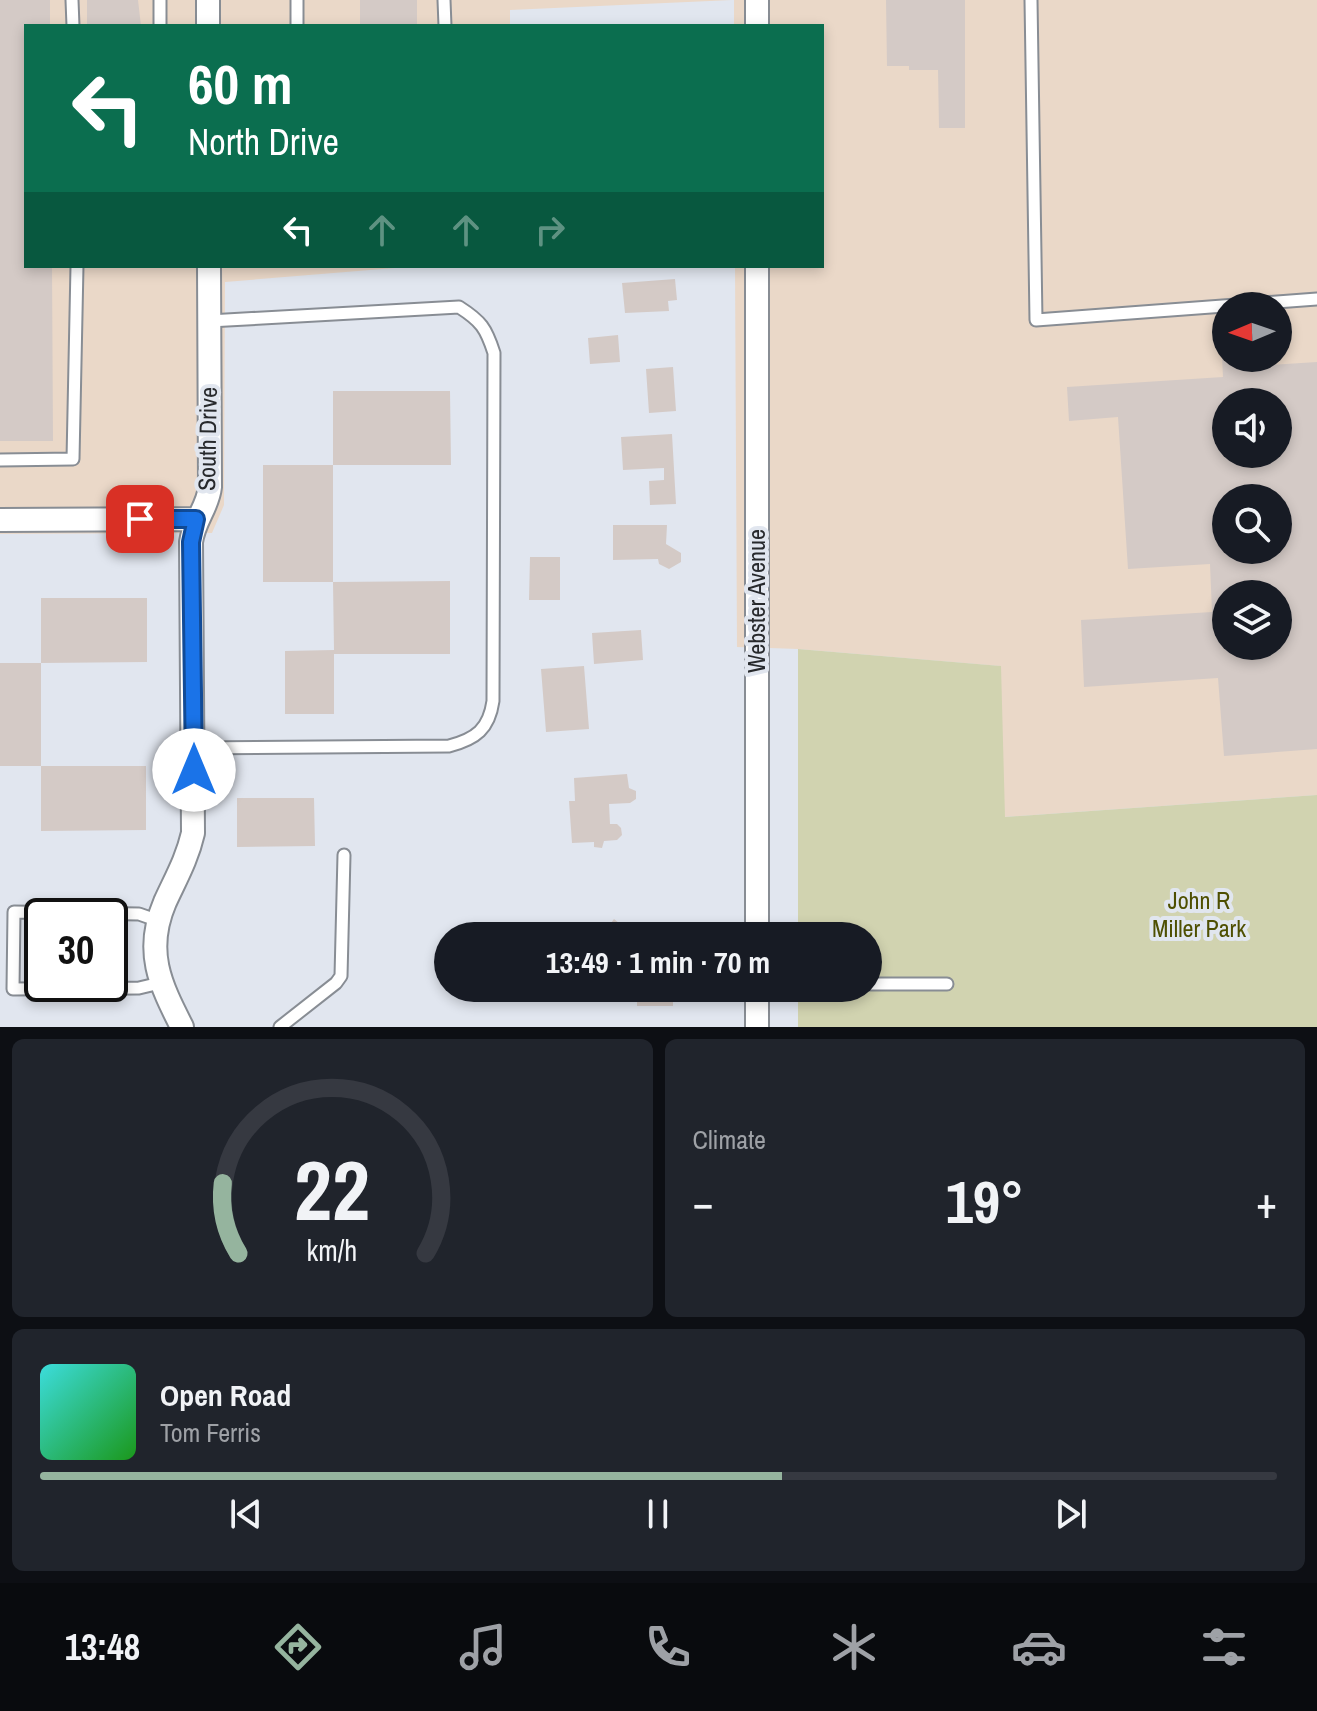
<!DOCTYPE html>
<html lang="en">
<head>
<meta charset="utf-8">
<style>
  :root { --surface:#171b24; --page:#20242c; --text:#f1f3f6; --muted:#9ea1a6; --line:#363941; --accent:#95b49e }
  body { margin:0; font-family:"Archivo Narrow",sans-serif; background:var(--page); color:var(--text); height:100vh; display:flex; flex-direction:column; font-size:30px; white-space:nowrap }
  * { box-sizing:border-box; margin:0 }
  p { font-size:26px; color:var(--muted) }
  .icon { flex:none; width:44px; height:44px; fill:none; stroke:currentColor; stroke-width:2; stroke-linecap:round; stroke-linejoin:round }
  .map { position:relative; height:1027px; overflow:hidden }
  .sheet { display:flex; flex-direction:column; gap:12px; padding:12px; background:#0d0f14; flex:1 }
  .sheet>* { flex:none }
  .guide { position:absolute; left:24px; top:24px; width:800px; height:244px; border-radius:0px; box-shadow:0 4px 12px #0003; background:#0b6e4f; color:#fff; overflow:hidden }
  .needle { width:52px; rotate:268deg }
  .tools { position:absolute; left:1212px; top:292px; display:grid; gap:16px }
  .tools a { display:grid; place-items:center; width:80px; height:80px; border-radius:50%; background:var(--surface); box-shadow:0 4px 12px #0003; font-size:40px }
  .speed { position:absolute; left:24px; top:898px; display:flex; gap:16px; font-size:40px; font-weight:700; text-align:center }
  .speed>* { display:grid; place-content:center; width:104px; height:104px; border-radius:50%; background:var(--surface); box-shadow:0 4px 12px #0003; line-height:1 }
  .speed .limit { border:4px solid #111; border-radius:12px; background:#fff; color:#111 }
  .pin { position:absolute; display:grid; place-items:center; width:68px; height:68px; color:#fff; margin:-34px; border-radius:16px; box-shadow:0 4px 12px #0006 }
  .me { position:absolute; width:88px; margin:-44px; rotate:0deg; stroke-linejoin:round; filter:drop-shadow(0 0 6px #0008) }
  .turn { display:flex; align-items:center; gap:28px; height:168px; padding:0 32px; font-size:36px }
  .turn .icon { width:104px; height:104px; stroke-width:2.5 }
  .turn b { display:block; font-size:56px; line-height:68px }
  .lanes { display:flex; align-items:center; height:76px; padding:0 32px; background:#0003; justify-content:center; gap:40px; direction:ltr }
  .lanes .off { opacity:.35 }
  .big { font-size:60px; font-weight:700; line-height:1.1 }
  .sheet .tile { flex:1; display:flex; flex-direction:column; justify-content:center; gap:12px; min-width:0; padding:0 28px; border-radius:12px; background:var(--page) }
  .sheet .dial { align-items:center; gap:0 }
  .dial svg { height:208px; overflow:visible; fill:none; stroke:var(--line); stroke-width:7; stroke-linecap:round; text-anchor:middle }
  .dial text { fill:var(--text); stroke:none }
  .song { display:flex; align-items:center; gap:24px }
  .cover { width:96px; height:96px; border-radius:12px; background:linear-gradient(135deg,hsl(180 70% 55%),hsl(120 70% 35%)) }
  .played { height:8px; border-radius:4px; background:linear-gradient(90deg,var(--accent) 60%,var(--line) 60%) }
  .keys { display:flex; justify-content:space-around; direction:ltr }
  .heat { display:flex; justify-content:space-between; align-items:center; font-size:44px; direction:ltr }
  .sheet .tiles { flex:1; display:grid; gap:12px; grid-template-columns:1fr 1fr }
  .tile:last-child { grid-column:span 2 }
  .trip { position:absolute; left:434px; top:922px; width:448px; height:80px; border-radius:40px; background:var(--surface); box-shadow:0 4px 12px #0003; font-weight:700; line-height:80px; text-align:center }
  .dock { display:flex; height:128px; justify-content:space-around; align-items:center; background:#090b0e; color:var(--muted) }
  .dock .icon { width:56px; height:56px }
  .dock .on { color:var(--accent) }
  .dock b { font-size:36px; color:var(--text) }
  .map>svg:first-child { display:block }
  .commercial { fill:#ead8c8; fill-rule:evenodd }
  .green { fill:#d1d3b0 }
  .building { fill:#d4cac6; fill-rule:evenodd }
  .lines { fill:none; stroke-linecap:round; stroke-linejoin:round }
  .service-casing { stroke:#888d94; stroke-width:15 }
  .minor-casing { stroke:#888d94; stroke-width:26 }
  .service { stroke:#fff; stroke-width:11 }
  .minor { stroke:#fff; stroke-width:22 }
  .route-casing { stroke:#114b97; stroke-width:20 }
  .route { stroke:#1a73e8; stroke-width:14 }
  .labels { text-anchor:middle; stroke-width:8; stroke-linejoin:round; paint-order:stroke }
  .street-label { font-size:24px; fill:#27292c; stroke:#e1e6ef }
  .park-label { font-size:24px; fill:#4e4f01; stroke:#e1e6ef }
</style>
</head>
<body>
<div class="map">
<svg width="1317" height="1027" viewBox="0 0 1317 1027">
  <rect width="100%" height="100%" fill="#e1e6ef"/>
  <path class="commercial" d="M0,0H732L510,10V26H26V266H419L225,282L224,505L212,533L0,534Z
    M734,0H1317V795L1004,817L1000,666L798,649L737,647L735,266H822V26H734ZM1226,306H1278V358H1226ZM1226,402H1278V454H1226ZM1226,498H1278V550H1226ZM1226,594H1278V646H1226Z"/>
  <path class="green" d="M798,649L1001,666L1005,817L1317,795V1027H798V988H868V936H798Z"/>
  <path class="building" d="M0,0H50V26H26V266H52L53,441H0Z
    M87,0H138L141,26H87Z
    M360,0H417V26H360Z
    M886,0H965V128H939L938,70H909V66H887Z
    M675,279L677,300L668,301L669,311L625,313L622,283Z
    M618,335L620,362L590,364L588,338Z
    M1222,356L1254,358V366L1317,362V749L1224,756L1218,678L1084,687L1081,620L1212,612L1210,564L1128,569L1118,417L1069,421L1067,387L1223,377ZM1226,402H1278V454H1226ZM1226,498H1278V550H1226ZM1226,594H1278V646H1226Z
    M673,367L676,411L649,413L646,369Z
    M333,391H450L451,465H333Z
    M672,434L676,504L650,505L649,481L664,480V468L623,470L621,437Z
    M263,465H333V582H263Z
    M613,525H667L666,544L681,553V562L669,569L659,564L658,559L613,560Z
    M530,557H560V600H529Z
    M450,581V654H334V714H285V651L334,650L333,582Z
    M41,598H147V662L41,663Z
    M641,630L643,660L594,664L592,633Z
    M0,663H41V766H146V830L41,831V766H0Z
    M584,666L589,729L546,732L541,669Z
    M627,774L629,788L636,791V799L630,803L609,804L610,824H617L621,828L622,835L617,840L604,841L602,848L594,847V842L572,843L569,801H575L574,778Z
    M237,798H314L315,846L237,847Z
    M614,919L635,936H601Z
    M637,988H673V1006H637Z"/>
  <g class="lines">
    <defs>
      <path id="service" d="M72,0L73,26
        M297,0V26
        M444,0L445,26
        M1031,0L1036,320L1317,299
        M160,26V0
        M0,460L73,459L77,266
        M194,748L449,746C476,739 489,729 493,701L494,353C486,328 481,321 459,307L209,321
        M159,921L139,914L14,912L13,989L139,988L160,983
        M868,984H947
        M280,1027L336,983L341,976L344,855"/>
      <path id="minor" d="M208,0V26
        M757,26V0
        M757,266V936
        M0,520L196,519
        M182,1027C160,984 144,951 165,902C176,878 187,859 193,833L191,542C194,520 208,507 210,487L209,266
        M757,1027V988"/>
    </defs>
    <use href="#service" class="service-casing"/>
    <use href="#minor" class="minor-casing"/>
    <use href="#service" class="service"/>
    <use href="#minor" class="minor"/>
  </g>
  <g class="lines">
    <defs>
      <path id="route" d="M140,519H196L191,542L194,770"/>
    </defs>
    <use href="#route" class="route-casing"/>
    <use href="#route" class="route"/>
  </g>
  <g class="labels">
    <g class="street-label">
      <text transform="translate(208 439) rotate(-89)" y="8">South Drive</text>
      <text transform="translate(757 601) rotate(-90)" y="8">Webster Avenue</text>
    </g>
    <g class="park-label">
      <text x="1199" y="909">John R<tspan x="1199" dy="28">Miller Park</tspan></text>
    </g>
  </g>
</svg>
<div class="tools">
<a><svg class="needle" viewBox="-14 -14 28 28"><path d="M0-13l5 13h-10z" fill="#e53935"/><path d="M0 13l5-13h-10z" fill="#9ea1a6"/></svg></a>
<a><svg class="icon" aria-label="sound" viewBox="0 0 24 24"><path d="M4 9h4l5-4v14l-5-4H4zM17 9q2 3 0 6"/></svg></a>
<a><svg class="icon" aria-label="search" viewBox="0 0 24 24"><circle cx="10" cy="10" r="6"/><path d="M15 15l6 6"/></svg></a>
<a><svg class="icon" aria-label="layers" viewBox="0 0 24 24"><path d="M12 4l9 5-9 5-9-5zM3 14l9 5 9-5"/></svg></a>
</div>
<div class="speed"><div class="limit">30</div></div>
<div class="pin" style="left:140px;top:519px;background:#d93025"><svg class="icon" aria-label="arrive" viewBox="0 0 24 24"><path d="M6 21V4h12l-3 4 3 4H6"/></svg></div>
<svg class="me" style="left:194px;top:770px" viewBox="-20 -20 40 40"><circle r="19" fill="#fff"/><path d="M0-13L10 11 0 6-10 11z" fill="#1a73e8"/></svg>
<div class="trip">13:49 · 1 min · 70 m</div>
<div class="guide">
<div class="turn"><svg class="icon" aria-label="left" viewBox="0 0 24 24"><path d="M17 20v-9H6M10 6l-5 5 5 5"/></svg><div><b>60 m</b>North Drive</div></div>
<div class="lanes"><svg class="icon" aria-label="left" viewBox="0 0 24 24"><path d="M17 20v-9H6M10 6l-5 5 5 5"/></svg><svg class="icon off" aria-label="ahead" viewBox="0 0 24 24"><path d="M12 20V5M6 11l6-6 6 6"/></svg><svg class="icon off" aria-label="ahead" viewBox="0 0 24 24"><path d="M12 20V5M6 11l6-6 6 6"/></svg><svg class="icon off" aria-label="right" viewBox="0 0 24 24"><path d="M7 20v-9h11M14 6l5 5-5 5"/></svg></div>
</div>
</div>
<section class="sheet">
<div class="tiles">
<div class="tile dial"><svg viewBox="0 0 100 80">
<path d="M14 69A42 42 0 1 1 86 69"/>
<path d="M14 69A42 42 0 0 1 8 42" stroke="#95b49e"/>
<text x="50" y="56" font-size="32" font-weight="700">22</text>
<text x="50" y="72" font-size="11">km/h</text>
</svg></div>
<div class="tile"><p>Climate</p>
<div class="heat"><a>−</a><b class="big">19°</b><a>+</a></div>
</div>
<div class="tile">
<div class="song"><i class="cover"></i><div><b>Open Road</b><p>Tom Ferris</p></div></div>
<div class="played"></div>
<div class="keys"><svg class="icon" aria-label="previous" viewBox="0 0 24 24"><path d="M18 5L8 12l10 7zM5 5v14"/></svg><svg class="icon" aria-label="pause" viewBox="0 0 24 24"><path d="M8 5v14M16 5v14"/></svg><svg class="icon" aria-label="next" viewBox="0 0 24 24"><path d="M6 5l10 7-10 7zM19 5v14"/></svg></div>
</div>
</div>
</section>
<nav class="dock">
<b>13:48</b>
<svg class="icon on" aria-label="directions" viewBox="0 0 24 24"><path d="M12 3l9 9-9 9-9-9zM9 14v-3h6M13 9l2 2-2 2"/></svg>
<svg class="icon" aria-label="music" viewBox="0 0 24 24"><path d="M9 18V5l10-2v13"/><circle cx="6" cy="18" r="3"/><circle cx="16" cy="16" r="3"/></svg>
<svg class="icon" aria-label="phone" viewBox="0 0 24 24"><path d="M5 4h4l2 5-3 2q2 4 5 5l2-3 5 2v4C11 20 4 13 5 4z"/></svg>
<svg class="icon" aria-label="climate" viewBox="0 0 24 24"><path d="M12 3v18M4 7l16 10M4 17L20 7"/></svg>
<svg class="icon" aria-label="car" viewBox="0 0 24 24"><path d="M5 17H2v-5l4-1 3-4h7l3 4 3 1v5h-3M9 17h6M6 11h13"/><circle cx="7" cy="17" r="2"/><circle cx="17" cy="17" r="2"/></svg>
<svg class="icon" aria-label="filters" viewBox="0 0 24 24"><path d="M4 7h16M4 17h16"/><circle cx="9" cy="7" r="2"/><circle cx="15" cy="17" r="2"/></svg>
</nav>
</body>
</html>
